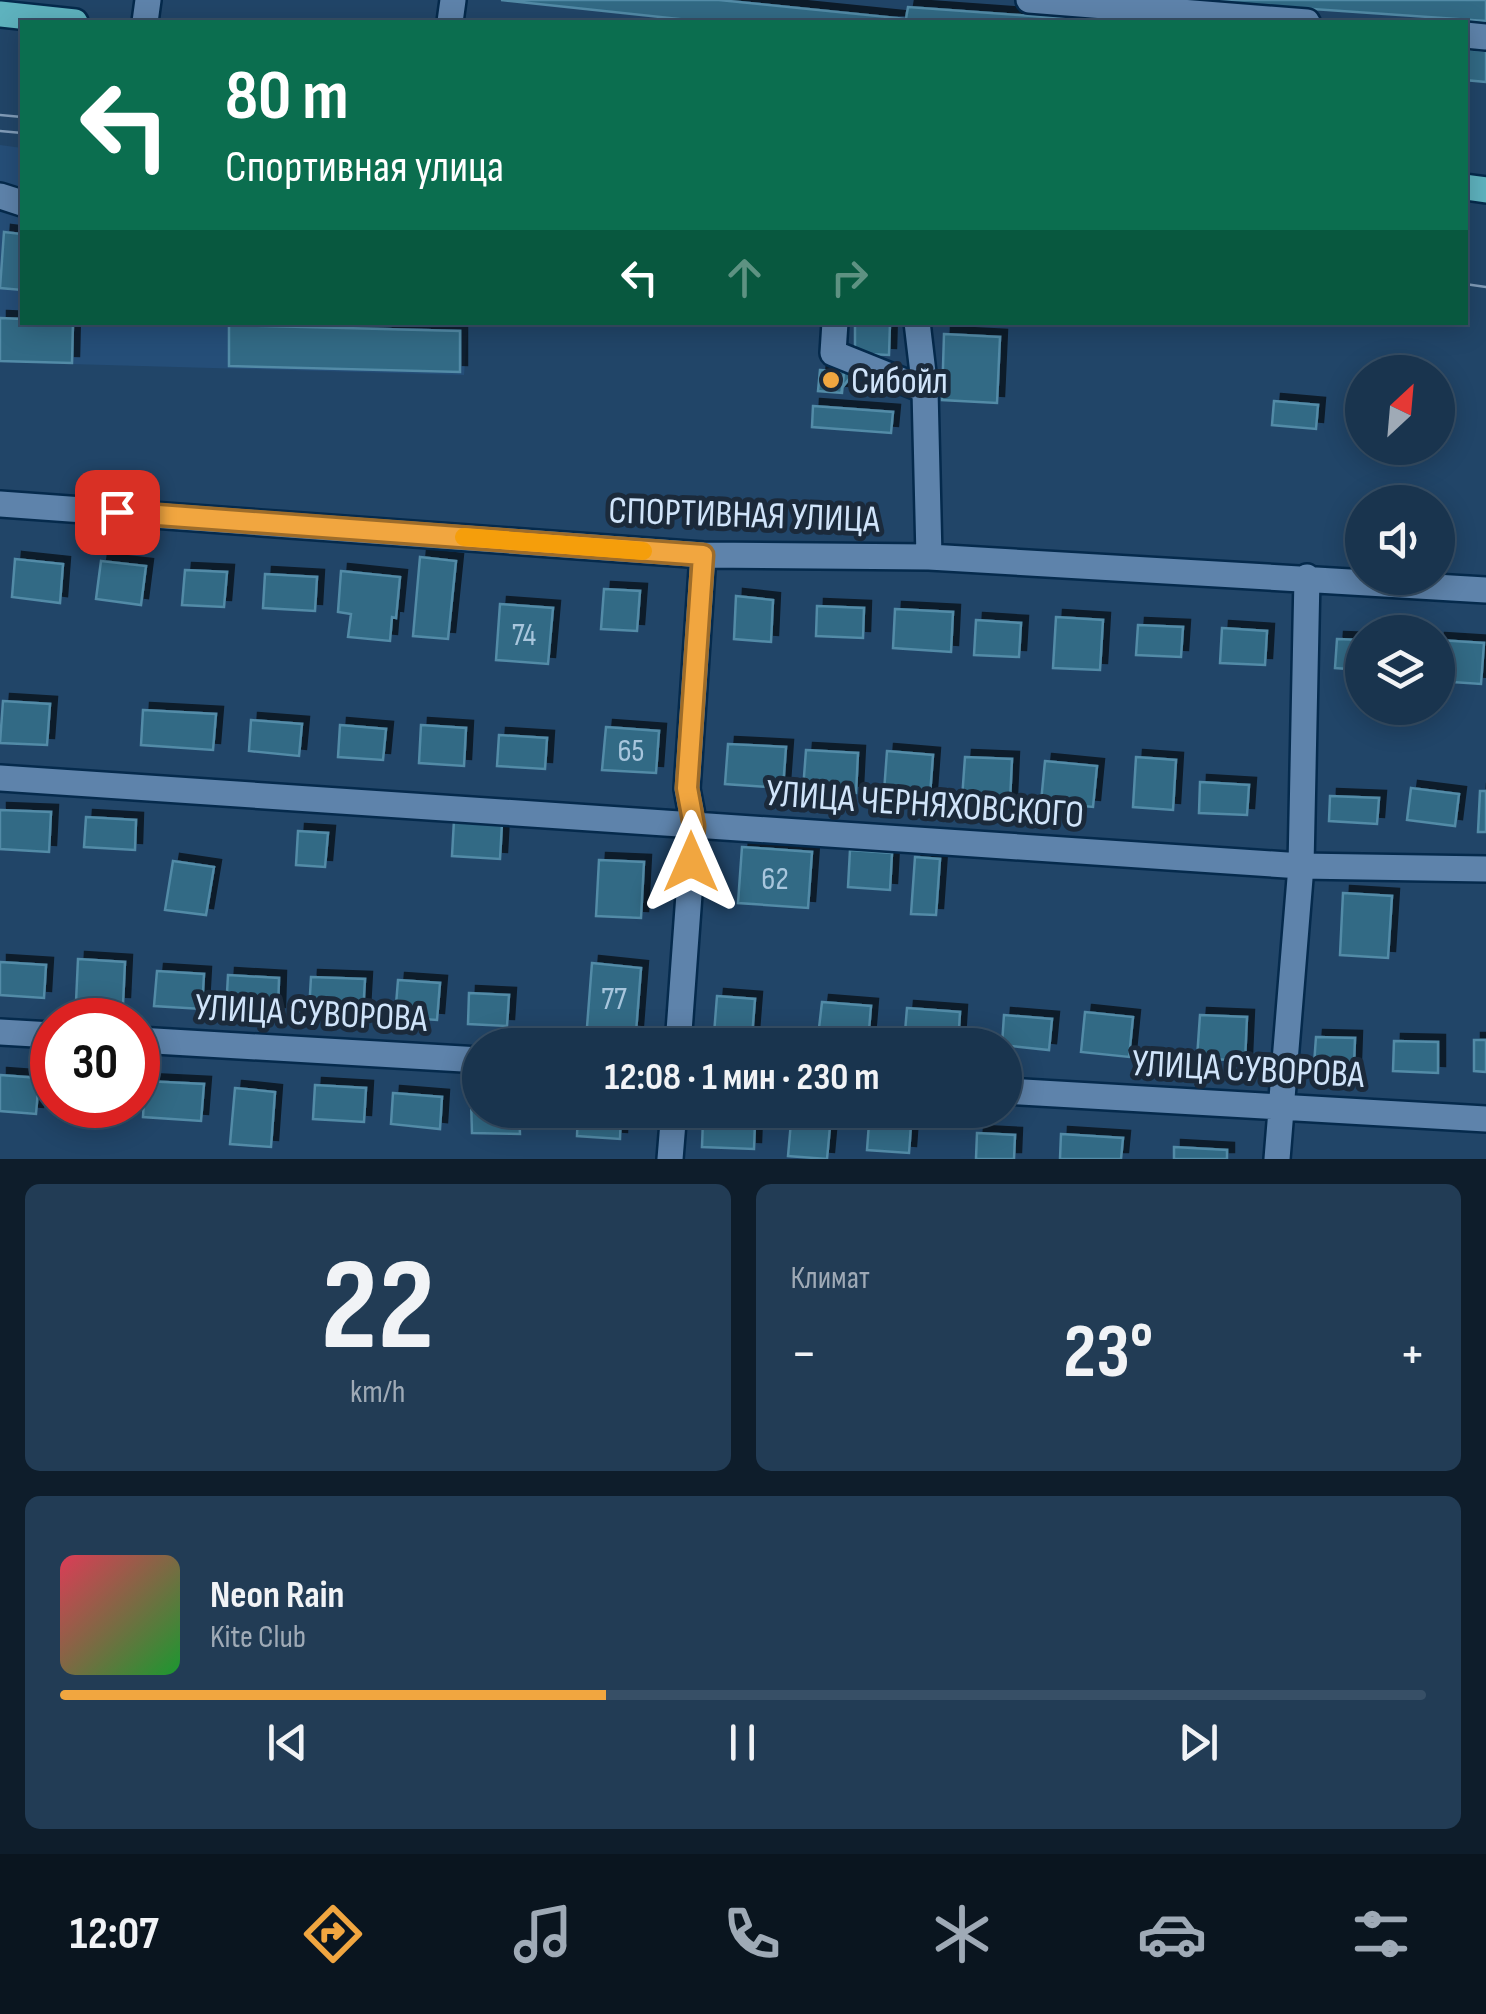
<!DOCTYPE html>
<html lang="ru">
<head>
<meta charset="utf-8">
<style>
  :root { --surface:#19344e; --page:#223c55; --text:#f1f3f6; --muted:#9faab6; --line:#374f66; --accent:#f1a640 }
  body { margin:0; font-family:"Sofia Sans Condensed",sans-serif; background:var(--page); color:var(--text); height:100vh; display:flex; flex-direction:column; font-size:38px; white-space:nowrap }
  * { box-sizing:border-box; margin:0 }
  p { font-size:32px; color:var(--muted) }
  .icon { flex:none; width:55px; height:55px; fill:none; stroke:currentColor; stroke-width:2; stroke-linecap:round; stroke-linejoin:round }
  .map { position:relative; height:1159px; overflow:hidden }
  .side { display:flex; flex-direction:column; gap:25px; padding:25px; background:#0e1d2b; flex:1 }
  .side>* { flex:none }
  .banner { position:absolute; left:20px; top:20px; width:1448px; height:305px; border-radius:0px; box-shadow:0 5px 25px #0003,0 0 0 2px var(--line); background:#0b6e4f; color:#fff; overflow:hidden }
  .needle { width:65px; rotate:26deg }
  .controls { position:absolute; left:1345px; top:355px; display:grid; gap:20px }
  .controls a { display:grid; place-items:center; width:110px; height:110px; border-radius:50%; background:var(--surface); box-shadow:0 5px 25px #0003,0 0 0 2px var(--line); font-size:50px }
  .speed { position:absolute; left:30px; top:998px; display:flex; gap:20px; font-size:50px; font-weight:700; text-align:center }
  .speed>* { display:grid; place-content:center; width:130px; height:130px; border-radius:50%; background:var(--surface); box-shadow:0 5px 25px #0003,0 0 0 2px var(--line); line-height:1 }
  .speed .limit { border:15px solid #d22; background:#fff; color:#111 }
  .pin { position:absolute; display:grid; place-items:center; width:85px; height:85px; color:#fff; margin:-42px; border-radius:20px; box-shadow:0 5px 15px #0006 }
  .me { position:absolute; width:110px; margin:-55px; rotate:0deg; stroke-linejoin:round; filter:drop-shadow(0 0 8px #0008) }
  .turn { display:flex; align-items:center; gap:35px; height:210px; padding:0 40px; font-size:45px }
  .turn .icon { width:130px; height:130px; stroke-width:2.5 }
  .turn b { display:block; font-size:70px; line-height:85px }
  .lanes { display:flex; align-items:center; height:95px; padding:0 40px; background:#0003; justify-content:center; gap:50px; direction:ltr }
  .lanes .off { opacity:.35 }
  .big { font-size:75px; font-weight:700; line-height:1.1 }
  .side .card { flex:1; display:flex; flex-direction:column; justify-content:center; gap:15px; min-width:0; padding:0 35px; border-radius:15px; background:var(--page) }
  .side .dial { align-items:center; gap:0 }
  .dial b { font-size:130px; line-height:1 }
  .song { display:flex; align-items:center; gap:30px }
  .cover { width:120px; height:120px; border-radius:15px; background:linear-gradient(135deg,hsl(350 70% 55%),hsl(130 70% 35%)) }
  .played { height:10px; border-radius:5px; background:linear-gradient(90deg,var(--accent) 40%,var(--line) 40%) }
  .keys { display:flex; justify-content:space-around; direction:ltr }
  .heat { display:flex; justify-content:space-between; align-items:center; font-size:55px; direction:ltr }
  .side .tiles { flex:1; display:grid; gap:25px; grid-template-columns:1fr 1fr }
  .card:last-child { grid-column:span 2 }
  .trip { position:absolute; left:462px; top:1028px; width:560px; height:100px; border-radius:50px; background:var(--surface); box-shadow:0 5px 25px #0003,0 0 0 2px var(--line); font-weight:700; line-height:100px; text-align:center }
  .menu { display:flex; height:160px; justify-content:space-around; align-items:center; background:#0a151f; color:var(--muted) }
  .menu .icon { width:70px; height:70px }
  .menu .on { color:var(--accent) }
  .menu b { font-size:45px; color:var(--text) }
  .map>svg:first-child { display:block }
  .built { fill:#254e78 }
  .building { fill:#306a85; stroke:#528ba7; stroke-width:2.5; filter:url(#shadow) }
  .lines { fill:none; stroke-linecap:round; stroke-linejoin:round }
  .minor-casing { stroke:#052a4c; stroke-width:30 }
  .major-casing { stroke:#052a4c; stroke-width:30 }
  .minor { stroke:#5e83ab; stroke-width:25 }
  .major { stroke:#5eb2be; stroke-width:25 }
  .tram { stroke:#819cb8; stroke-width:2.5 }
  .route-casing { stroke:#9d6c2a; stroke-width:25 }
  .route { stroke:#f1a640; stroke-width:18 }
  .slow { stroke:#f59e0b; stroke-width:18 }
  .poi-dot { fill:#f1a640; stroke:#1b2a3b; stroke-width:4 }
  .labels { text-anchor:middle; stroke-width:10; stroke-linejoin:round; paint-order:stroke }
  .number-label { font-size:32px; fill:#a8c6dd }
  .poi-label { font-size:38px; fill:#d0e4fa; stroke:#1b2a3b; text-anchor:start }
  .street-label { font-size:38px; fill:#d0e4fa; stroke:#1b2a3b }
</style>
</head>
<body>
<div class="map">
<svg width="1486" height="1159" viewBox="0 0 1486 1159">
  <defs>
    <filter id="shadow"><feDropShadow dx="7" dy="-7" stdDeviation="0" flood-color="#0009"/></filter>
  </defs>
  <rect width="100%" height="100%" fill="#214568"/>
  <path class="built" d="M0,145L22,148V322L468,323L464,375L0,362Z"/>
  <path class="building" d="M501,0H719L906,19L908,7L1114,22H707Z
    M1182,0H1486V21Z
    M1465,49L1486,51V82L1465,80Z
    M4,232L22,234V290L0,288Z
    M0,318L22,319V322H73L72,363L0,361Z
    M855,322H890L889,355L868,354L842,388L844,372L834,371L855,347Z
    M229,325L460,331V372L229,366Z
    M944,334L1000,337L997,403L942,400Z
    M820,370L844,372L842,393L818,391Z
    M1274,401L1318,405L1316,429L1272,425Z
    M813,406L893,412L891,433L812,427Z
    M420,557L456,561L448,639L413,636Z
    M15,559L63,564L60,603L12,597Z
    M101,561L146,566L141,605L96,599Z
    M185,570L227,572L224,607L182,605Z
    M341,571L400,577L396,618L392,617L390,641L348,637L351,614L338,612Z
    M265,574L317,577L315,611L263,608Z
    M604,589L640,591L637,631L601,629Z
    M736,596L773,600L771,642L734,639Z
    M500,604L553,608L548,664L496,660Z
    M817,606L864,608L863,638L816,636Z
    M895,609L953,612L951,652L893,648Z
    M1056,617L1103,620L1100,670L1053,668Z
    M976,620L1021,623L1019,657L974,655Z
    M1138,625L1183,627L1181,657L1136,655Z
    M1222,628L1267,631L1265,665L1220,663Z
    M1337,639L1362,640V670L1335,668Z
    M1438,640L1484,643L1481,684L1438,681Z
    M3,701L50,704L47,745L0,743Z
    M143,710L216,714L213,750L141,745Z
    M251,720L302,724L299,756L249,751Z
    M340,725L386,729L383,760L338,757Z
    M421,725L466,728L464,766L419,763Z
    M606,727L659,731L656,773L602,770Z
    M499,735L547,738L545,769L497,766Z
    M728,744L786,747L783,788L725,784Z
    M806,750L858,753L856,793L803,790Z
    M887,751L933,755L930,795L884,792Z
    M965,757L1012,759L1010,801L962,799Z
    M1136,757L1176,760L1173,810L1133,807Z
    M1045,761L1097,766L1093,807L1041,802Z
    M1200,782L1249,785L1247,815L1199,813Z
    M1411,788L1459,794L1455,826L1407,820Z
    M1480,791H1486V832H1478Z
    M1330,796L1379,798L1377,824L1329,821Z
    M0,810L51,812L49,852L0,849Z
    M86,817L136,820L135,850L84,847Z
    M454,820L502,823L500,859L452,856Z
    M298,831L328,833L325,867L296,865Z
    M742,847L812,852L808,908L738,903Z
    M850,850L892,853L890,890L848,887Z
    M915,857L940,859L936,915L911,914Z
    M599,860L644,862L641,918L596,916Z
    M173,861L214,867L206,915L165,910Z
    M1343,893L1392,896L1388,958L1340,955Z
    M78,959L125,962L123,1004L76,1002Z
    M0,962L46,965L44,998L0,995Z
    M592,963L641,968L636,1032L587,1027Z
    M157,971L204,974L202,1009L154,1006Z
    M228,975L279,978L278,1014L226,1011Z
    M311,977L365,979L363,1014L309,1012Z
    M398,980L440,983L437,1020L395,1017Z
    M469,993L509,995L507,1026L468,1024Z
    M717,996L755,999L752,1037L714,1034Z
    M822,1002L871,1006L868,1042L818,1037Z
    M907,1008L960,1012L958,1045L904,1044Z
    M1085,1012L1133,1017L1129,1057L1081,1052Z
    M1004,1015L1052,1019L1049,1050L1002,1045Z
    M1200,1015L1247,1017L1245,1061L1197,1058Z
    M1316,1037L1355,1038L1354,1066L1314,1065Z
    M1474,1040H1486V1072L1474,1071Z
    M1394,1041L1438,1042V1073L1393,1071Z
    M0,1075L39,1078L36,1114L0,1111Z
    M145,1081L204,1084L201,1121L143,1117Z
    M315,1085L366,1088L364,1122L313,1119Z
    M235,1088L275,1092L271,1147L230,1144Z
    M393,1093L442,1097L440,1129L391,1124Z
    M471,1100H480V1110H519L520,1134L472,1133Z
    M70,1105H107L106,1124L69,1121Z
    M578,1110H621L620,1139L577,1136Z
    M703,1120L755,1122L754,1149L702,1147Z
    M791,1122L830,1126L827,1159L788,1156Z
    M869,1123L911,1125L909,1153L867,1150Z
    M977,1133L1015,1135L1014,1159H976Z
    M1061,1134L1123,1138L1121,1159H1060Z
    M1174,1147L1227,1150V1159H1174Z"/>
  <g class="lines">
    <defs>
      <path id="minor" d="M1029,0L1307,22
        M145,22L148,0
        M450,22L453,0
        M1465,35L1486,37
        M0,196L22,203
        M835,322L833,353L925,390
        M917,322L925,390L929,557
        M0,504L703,555L929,557L1486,590
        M0,778L1301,866L1486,869
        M0,1032L52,1035
        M138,1040L480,1060
        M678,1045L694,826L687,789L703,555
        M1005,1091L1486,1119
        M670,1159L674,1110
        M1277,1159L1301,866L1307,577"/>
      <path id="major" d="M0,14L75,22
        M1465,187L1486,190"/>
    </defs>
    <use href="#minor" class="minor-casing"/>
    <use href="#major" class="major-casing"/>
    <use href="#minor" class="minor"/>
    <use href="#major" class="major"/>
    <path class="tram" d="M0,115L22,117
      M0,131L22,133
      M1465,284L1486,287"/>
  </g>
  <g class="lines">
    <defs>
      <path id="route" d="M117,512L703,555L687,788L694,826L691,862"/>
    </defs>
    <use href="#route" class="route-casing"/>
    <use href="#route" class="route"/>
    <path class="slow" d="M464,537L643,551"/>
  </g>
  <circle class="poi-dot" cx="831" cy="380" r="10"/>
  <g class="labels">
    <g class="number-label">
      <text x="524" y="645">74</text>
      <text x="631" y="761">65</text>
      <text x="775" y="889">62</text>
      <text x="614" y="1009">77</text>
    </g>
    <g class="poi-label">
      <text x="851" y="393">Сибойл</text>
    </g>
    <g class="street-label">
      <text transform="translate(744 514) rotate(2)" y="13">СПОРТИВНАЯ УЛИЦА</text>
      <text transform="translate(925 803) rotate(4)" y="13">УЛИЦА ЧЕРНЯХОВСКОГО</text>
      <text transform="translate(311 1012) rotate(3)" y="13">УЛИЦА СУВОРОВА</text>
      <text transform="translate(1248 1068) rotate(3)" y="13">УЛИЦА СУВОРОВА</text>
    </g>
  </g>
</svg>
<div class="controls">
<a><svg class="needle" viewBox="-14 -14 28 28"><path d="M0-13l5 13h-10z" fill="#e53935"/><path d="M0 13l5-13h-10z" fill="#9faab6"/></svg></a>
<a><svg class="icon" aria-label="sound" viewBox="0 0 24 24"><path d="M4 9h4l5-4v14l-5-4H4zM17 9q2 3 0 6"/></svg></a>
<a><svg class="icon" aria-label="layers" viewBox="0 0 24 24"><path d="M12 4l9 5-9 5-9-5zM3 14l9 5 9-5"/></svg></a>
</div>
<div class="speed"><div class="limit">30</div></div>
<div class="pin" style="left:117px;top:512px;background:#d93025"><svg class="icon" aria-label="arrive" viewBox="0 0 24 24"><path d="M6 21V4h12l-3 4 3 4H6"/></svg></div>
<svg class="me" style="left:691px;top:862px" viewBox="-20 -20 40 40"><path d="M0-17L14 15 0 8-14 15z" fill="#f1a640" stroke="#fff" stroke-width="4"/></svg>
<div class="trip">12:08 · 1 мин · 230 m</div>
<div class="banner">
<div class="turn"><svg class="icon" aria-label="left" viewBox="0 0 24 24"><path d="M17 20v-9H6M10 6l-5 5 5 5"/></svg><div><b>80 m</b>Спортивная улица</div></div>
<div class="lanes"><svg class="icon" aria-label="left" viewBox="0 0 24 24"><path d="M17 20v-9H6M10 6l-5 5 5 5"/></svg><svg class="icon off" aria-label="ahead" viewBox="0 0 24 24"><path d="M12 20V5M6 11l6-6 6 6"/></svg><svg class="icon off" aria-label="right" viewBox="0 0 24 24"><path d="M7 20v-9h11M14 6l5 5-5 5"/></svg></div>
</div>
</div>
<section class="side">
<div class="tiles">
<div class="card dial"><b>22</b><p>km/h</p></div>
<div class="card"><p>Климат</p>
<div class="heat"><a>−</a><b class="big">23°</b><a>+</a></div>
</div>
<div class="card">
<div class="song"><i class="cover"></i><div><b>Neon Rain</b><p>Kite Club</p></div></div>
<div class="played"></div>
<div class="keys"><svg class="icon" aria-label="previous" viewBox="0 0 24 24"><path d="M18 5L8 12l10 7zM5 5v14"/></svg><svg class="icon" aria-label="pause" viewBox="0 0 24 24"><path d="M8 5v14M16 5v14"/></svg><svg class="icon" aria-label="next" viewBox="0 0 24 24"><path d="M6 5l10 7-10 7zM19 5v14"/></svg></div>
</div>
</div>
</section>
<nav class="menu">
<b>12:07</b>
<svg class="icon on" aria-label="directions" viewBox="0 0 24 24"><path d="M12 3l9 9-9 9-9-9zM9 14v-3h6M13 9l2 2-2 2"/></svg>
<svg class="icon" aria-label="music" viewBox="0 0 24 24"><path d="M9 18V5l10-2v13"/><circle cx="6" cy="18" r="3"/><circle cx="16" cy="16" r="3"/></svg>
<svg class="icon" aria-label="phone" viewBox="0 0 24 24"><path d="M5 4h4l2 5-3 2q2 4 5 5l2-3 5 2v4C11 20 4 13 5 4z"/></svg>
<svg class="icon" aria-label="climate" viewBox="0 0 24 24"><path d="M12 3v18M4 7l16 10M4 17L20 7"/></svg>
<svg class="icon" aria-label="car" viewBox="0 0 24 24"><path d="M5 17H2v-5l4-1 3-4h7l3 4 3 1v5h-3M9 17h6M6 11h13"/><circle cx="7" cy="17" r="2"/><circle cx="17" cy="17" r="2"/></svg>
<svg class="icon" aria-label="filters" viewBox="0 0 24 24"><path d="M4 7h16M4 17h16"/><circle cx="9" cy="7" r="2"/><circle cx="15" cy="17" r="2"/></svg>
</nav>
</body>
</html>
